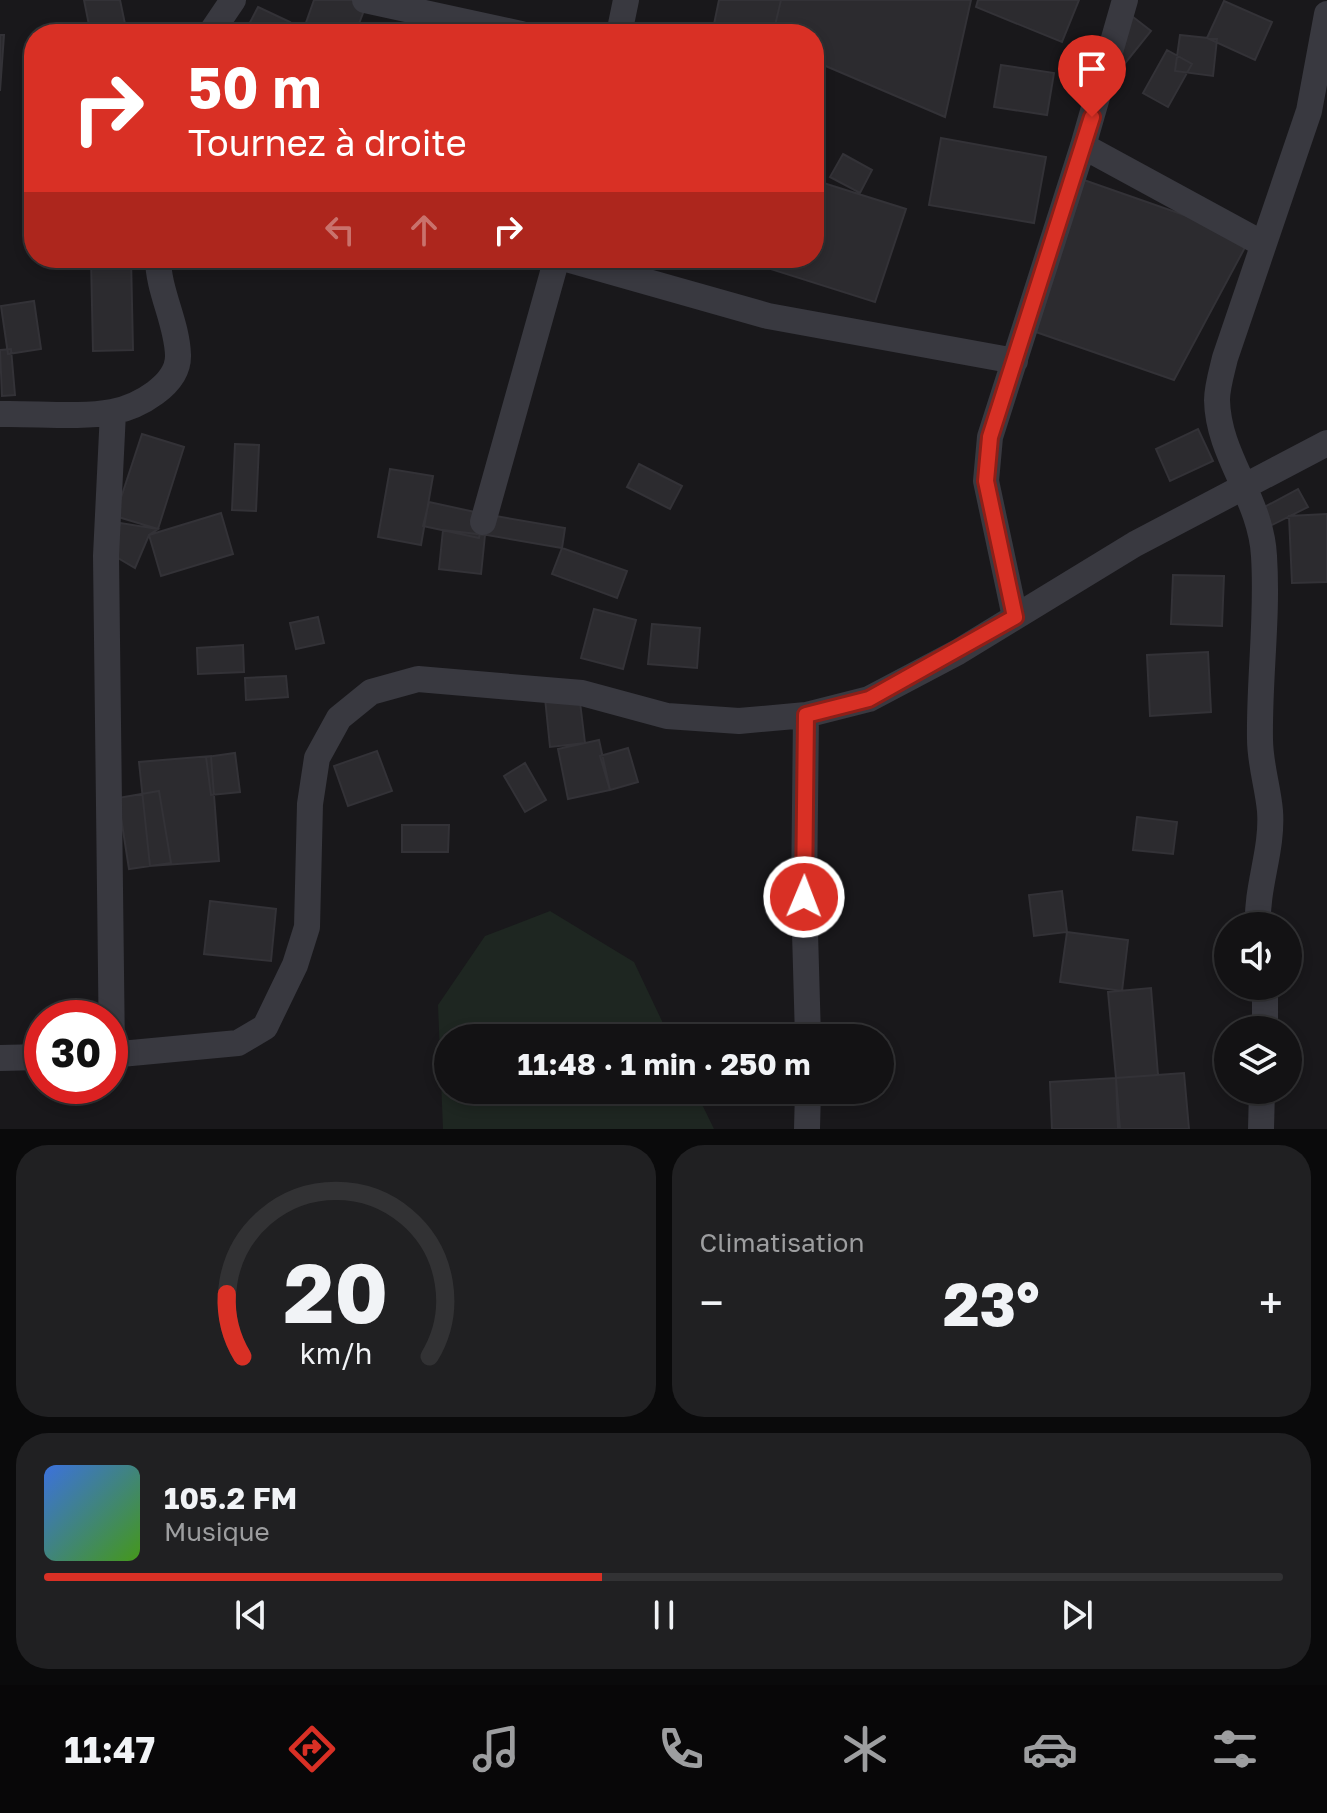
<!DOCTYPE html>
<html lang="fr">
<head>
<meta charset="utf-8">
<style>
  :root { --surface:#131214; --page:#202022; --text:#f1f3f6; --muted:#9d9ea0; --line:#323234; --accent:#d93025 }
  body { margin:0; font-family:"Golos Text",sans-serif; background:var(--page); color:var(--text); height:100vh; display:flex; flex-direction:column; font-size:30px; white-space:nowrap }
  * { box-sizing:border-box; margin:0 }
  p { font-size:26px; color:var(--muted) }
  .icon { flex:none; width:44px; height:44px; fill:none; stroke:currentColor; stroke-width:2; stroke-linecap:round; stroke-linejoin:round }
  .map { position:relative; height:1129px; overflow:hidden }
  .details { display:flex; flex-direction:column; gap:16px; padding:16px; background:#0a0a0b; flex:1 }
  .details>* { flex:none }
  .banner { position:absolute; left:24px; top:24px; width:800px; height:244px; border-radius:32px; box-shadow:0 4px 12px #0003,0 0 0 2px var(--line); background:#d93025; color:#fff; overflow:hidden }
  .buttons { position:absolute; left:1214px; top:912px; display:grid; gap:16px }
  .buttons a { display:grid; place-items:center; width:88px; height:88px; border-radius:50%; background:var(--surface); box-shadow:0 4px 12px #0003,0 0 0 2px var(--line); font-size:40px }
  .speed { position:absolute; left:24px; top:1000px; display:flex; gap:16px; font-size:40px; font-weight:700; text-align:center }
  .speed>* { display:grid; place-content:center; width:104px; height:104px; border-radius:50%; background:var(--surface); box-shadow:0 4px 12px #0003,0 0 0 2px var(--line); line-height:1 }
  .speed .limit { border:12px solid #d22; background:#fff; color:#111 }
  .pin { position:absolute; display:grid; place-items:center; width:68px; height:68px; color:#fff; margin:-82px -34px; border-radius:50% 50% 50% 0; rotate:-45deg; box-shadow:0 0 8px #0007 }
  .pin .icon { rotate:45deg }
  .me { position:absolute; width:88px; margin:-44px; rotate:1deg; stroke-linejoin:round; filter:drop-shadow(0 0 6px #0008) }
  .turn { display:flex; align-items:center; gap:28px; height:168px; padding:0 32px; font-size:36px }
  .turn .icon { width:104px; height:104px; stroke-width:2.5 }
  .turn b { display:block; font-size:56px; line-height:68px }
  .lanes { display:flex; align-items:center; height:76px; padding:0 32px; background:#0003; justify-content:center; gap:40px; direction:ltr }
  .lanes .off { opacity:.35 }
  .big { font-size:60px; font-weight:700; line-height:1.1 }
  .details .widget { flex:1; display:flex; flex-direction:column; justify-content:center; gap:12px; min-width:0; padding:0 28px; border-radius:32px; background:var(--page) }
  .details .dial { align-items:center; gap:0 }
  .dial svg { height:208px; overflow:visible; fill:none; stroke:var(--line); stroke-width:7; stroke-linecap:round; text-anchor:middle }
  .dial text { fill:var(--text); stroke:none }
  .song { display:flex; align-items:center; gap:24px }
  .cover { width:96px; height:96px; border-radius:12px; background:linear-gradient(135deg,hsl(220 70% 55%),hsl(100 70% 35%)) }
  .played { height:8px; border-radius:4px; background:linear-gradient(90deg,var(--accent) 45%,var(--line) 45%) }
  .keys { display:flex; justify-content:space-around; direction:ltr }
  .heat { display:flex; justify-content:space-between; align-items:center; font-size:44px; direction:ltr }
  .details .tiles { flex:1; display:grid; gap:16px; grid-template-columns:1fr 1fr }
  .widget:last-child { grid-column:span 2 }
  .trip { position:absolute; left:434px; top:1024px; width:460px; height:80px; border-radius:40px; background:var(--surface); box-shadow:0 4px 12px #0003,0 0 0 2px var(--line); font-weight:700; line-height:80px; text-align:center }
  .dock { display:flex; height:128px; justify-content:space-around; align-items:center; background:#080708; color:var(--muted) }
  .dock .icon { width:56px; height:56px }
  .dock .active { color:var(--accent) }
  .dock b { font-size:36px; color:var(--text) }
  .map>svg:first-child { display:block }
  .green { fill:#1e2621 }
  .building { fill:#2c2b2f; stroke:#333237; stroke-width:2 }
  .lines { fill:none; stroke-linecap:round; stroke-linejoin:round }
  .street { stroke:#393940; stroke-width:26 }
  .route-casing { stroke:#8d1f18; stroke-width:20 }
  .route { stroke:#d93025; stroke-width:14 }
</style>
</head>
<body>
<div class="map">
<svg width="1327" height="1129" viewBox="0 0 1327 1129">
  <rect width="100%" height="100%" fill="#19181b"/>
  <path class="green" d="M550,911L634,962L670,1038H448V1090H695L714,1129H443L438,1005L485,936Z"/>
  <path class="building" d="M84,0H120L125,24L90,30Z
    M314,0H368L355,34H302Z
    M719,0H781L773,34H735L713,29Z
    M781,0H971L945,117L814,61V34H773Z
    M978,0H1079L1062,42L976,7Z
    M1224,1L1272,22L1255,60L1207,38Z
    M258,7L290,22L284,34H244Z
    M1124,10L1151,31L1122,67L1095,46Z
    M0,35H4L0,91Z
    M1180,35L1217,39L1213,76L1175,71Z
    M1167,50L1192,64L1168,107L1143,93Z
    M1001,65L1054,73L1047,115L994,107Z
    M941,138L1046,157L1034,223L929,205Z
    M843,154L872,170L860,193L830,177Z
    M1081,179L1250,238L1174,380L1036,332Z
    M814,180L906,209L875,302L736,258H814Z
    M91,258H131L133,350L93,351Z
    M34,301L41,349L8,354L1,306Z
    M11,349L15,395L2,396L0,350Z
    M1198,429L1213,461L1170,481L1156,449Z
    M142,434L184,447L158,529L115,516Z
    M235,444L259,445L256,511L232,510Z
    M639,464L682,486L670,509L627,487Z
    M390,469L433,476L421,545L378,537Z
    M1298,489L1308,507L1266,528L1257,511Z
    M429,502L484,514L479,538L423,526Z
    M221,513L233,554L161,576L149,535Z
    M484,514L565,528L562,548L481,534Z
    M1327,514V582L1292,583L1289,516Z
    M120,523L158,529L149,535L135,568L113,555Z
    M443,530L485,535L481,574L439,569Z
    M562,548L627,571L617,598L552,574Z
    M1173,575L1224,576L1222,626L1171,624Z
    M594,609L636,620L623,669L581,658Z
    M318,617L324,643L296,649L290,623Z
    M652,624L700,628L697,668L648,664Z
    M243,645L244,672L198,674L197,648Z
    M1208,652L1211,712L1150,716L1147,655Z
    M286,676L288,697L246,700L245,678Z
    M579,694L585,743L550,747L545,698Z
    M599,740L610,790L568,799L558,749Z
    M628,748L638,782L610,790L600,756Z
    M377,751L392,791L348,806L334,766Z
    M235,753L240,792L211,795L206,757Z
    M211,756L219,861L150,866L139,762Z
    M525,763L546,800L525,812L504,776Z
    M159,791L171,863L129,869L118,798Z
    M1137,817L1177,822L1173,854L1133,850Z
    M402,825H449L448,852H402Z
    M1062,891L1067,932L1034,936L1029,895Z
    M210,901L276,909L271,961L204,954Z
    M1067,932L1128,940L1122,991L1060,982Z
    M1151,988L1158,1075L1116,1078L1108,992Z
    M1184,1073L1189,1129H1120L1116,1078Z
    M1116,1078L1118,1129H1052L1050,1082Z"/>
  <g class="lines">
    <path class="street" d="M365,0L521,34
      M210,34L233,0
      M619,34L626,0
      M1083,146L1263,244
      M563,258L768,316L1015,361
      M0,414C34,413 80,418 112,412C138,407 179,385 178,355C177,322 158,291 158,258
      M483,522L557,258
      M1015,617L986,481L990,437L1083,146L1125,0
      M806,715L804,897L808,1038
      M1258,926C1256,887 1273,850 1270,811C1268,787 1260,764 1260,739C1259,678 1268,618 1264,556C1261,498 1218,456 1217,400C1217,387 1222,371 1225,358L1309,111L1327,14
      M1265,1030V986
      M110,1055L238,1043L265,1027L295,965L307,927L310,804L317,758L339,718L371,692L418,679L582,693L667,716L739,721L806,715L869,699L958,652L1135,544L1327,443
      M112,1055L106,556L113,412
      M0,1058L42,1057
      M807,1129L808,1090
      M1261,1129L1262,1090"/>
  </g>
  <g class="lines">
    <defs>
      <path id="route" d="M804,897L806,715L869,699L1015,617L986,481L990,437L1092,117"/>
    </defs>
    <use href="#route" class="route-casing"/>
    <use href="#route" class="route"/>
  </g>
</svg>
<div class="buttons">
<a><svg class="icon" aria-label="sound" viewBox="0 0 24 24"><path d="M4 9h4l5-4v14l-5-4H4zM17 9q2 3 0 6"/></svg></a>
<a><svg class="icon" aria-label="layers" viewBox="0 0 24 24"><path d="M12 4l9 5-9 5-9-5zM3 14l9 5 9-5"/></svg></a>
</div>
<div class="speed"><div class="limit">30</div></div>
<div class="pin" style="left:1092px;top:117px;background:#d93025"><svg class="icon" aria-label="arrive" viewBox="0 0 24 24"><path d="M6 21V4h12l-3 4 3 4H6"/></svg></div>
<svg class="me" style="left:804px;top:897px" viewBox="-20 -20 40 40"><circle r="17" fill="#d93025" stroke="#fff" stroke-width="3"/><path d="M0-11L8 9 0 5-8 9z" fill="#fff"/></svg>
<div class="trip">11:48 · 1 min · 250 m</div>
<div class="banner">
<div class="turn"><svg class="icon" aria-label="right" viewBox="0 0 24 24"><path d="M7 20v-9h11M14 6l5 5-5 5"/></svg><div><b>50 m</b>Tournez à droite</div></div>
<div class="lanes"><svg class="icon off" aria-label="left" viewBox="0 0 24 24"><path d="M17 20v-9H6M10 6l-5 5 5 5"/></svg><svg class="icon off" aria-label="ahead" viewBox="0 0 24 24"><path d="M12 20V5M6 11l6-6 6 6"/></svg><svg class="icon" aria-label="right" viewBox="0 0 24 24"><path d="M7 20v-9h11M14 6l5 5-5 5"/></svg></div>
</div>
</div>
<section class="details">
<div class="tiles">
<div class="widget dial"><svg viewBox="0 0 100 80">
<path d="M14 69A42 42 0 1 1 86 69"/>
<path d="M14 69A42 42 0 0 1 8 45" stroke="#d93025"/>
<text x="50" y="56" font-size="32" font-weight="700">20</text>
<text x="50" y="72" font-size="11">km/h</text>
</svg></div>
<div class="widget"><p>Climatisation</p>
<div class="heat"><a>−</a><b class="big">23°</b><a>+</a></div>
</div>
<div class="widget">
<div class="song"><i class="cover"></i><div><b>105.2 FM</b><p>Musique</p></div></div>
<div class="played"></div>
<div class="keys"><svg class="icon" aria-label="previous" viewBox="0 0 24 24"><path d="M18 5L8 12l10 7zM5 5v14"/></svg><svg class="icon" aria-label="pause" viewBox="0 0 24 24"><path d="M8 5v14M16 5v14"/></svg><svg class="icon" aria-label="next" viewBox="0 0 24 24"><path d="M6 5l10 7-10 7zM19 5v14"/></svg></div>
</div>
</div>
</section>
<nav class="dock">
<b>11:47</b>
<svg class="icon active" aria-label="directions" viewBox="0 0 24 24"><path d="M12 3l9 9-9 9-9-9zM9 14v-3h6M13 9l2 2-2 2"/></svg>
<svg class="icon" aria-label="music" viewBox="0 0 24 24"><path d="M9 18V5l10-2v13"/><circle cx="6" cy="18" r="3"/><circle cx="16" cy="16" r="3"/></svg>
<svg class="icon" aria-label="phone" viewBox="0 0 24 24"><path d="M5 4h4l2 5-3 2q2 4 5 5l2-3 5 2v4C11 20 4 13 5 4z"/></svg>
<svg class="icon" aria-label="climate" viewBox="0 0 24 24"><path d="M12 3v18M4 7l16 10M4 17L20 7"/></svg>
<svg class="icon" aria-label="car" viewBox="0 0 24 24"><path d="M5 17H2v-5l4-1 3-4h7l3 4 3 1v5h-3M9 17h6M6 11h13"/><circle cx="7" cy="17" r="2"/><circle cx="17" cy="17" r="2"/></svg>
<svg class="icon" aria-label="filters" viewBox="0 0 24 24"><path d="M4 7h16M4 17h16"/><circle cx="9" cy="7" r="2"/><circle cx="15" cy="17" r="2"/></svg>
</nav>
</body>
</html>
